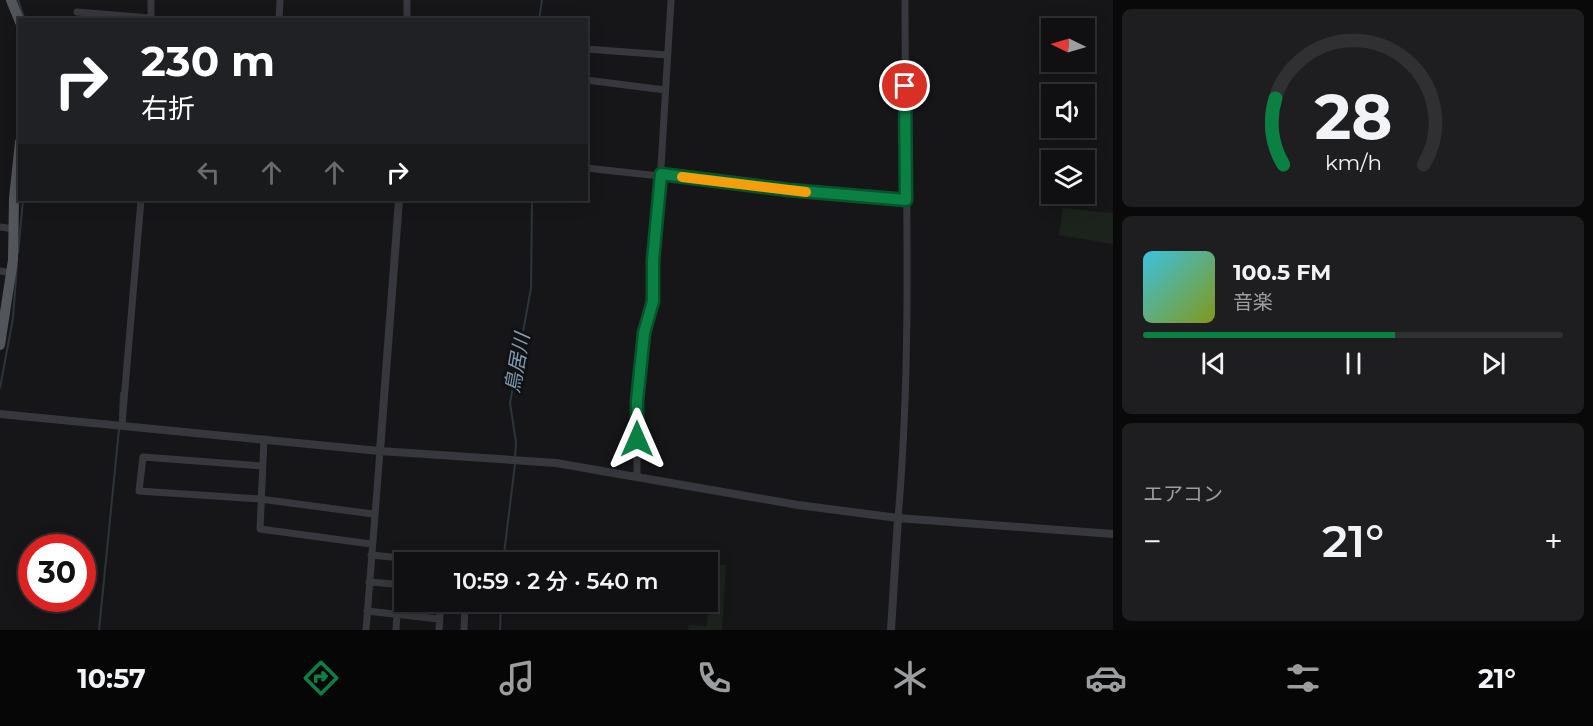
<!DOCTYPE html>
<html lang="ja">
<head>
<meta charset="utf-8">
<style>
  :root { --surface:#101012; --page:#1e1e20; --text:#f1f3f6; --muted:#9c9d9f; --line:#303032; --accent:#0b8043 }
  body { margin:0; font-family:Montserrat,"Noto Sans JP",sans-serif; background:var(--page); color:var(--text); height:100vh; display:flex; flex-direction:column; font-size:22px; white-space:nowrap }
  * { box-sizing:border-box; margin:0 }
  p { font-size:20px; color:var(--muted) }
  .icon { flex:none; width:33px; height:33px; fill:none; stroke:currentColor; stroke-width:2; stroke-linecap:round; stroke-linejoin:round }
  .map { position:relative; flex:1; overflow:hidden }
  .details { display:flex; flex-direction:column; gap:9px; padding:9px; background:#09090a; width:480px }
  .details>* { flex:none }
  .guide { position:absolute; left:18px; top:18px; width:570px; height:183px; border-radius:0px; box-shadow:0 3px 15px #0003,0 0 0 2px var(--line); background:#202124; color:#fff; overflow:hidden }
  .needle { width:39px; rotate:275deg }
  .buttons { position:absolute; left:1041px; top:18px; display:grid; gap:12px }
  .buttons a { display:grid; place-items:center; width:54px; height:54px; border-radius:0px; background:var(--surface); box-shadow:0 3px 15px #0003,0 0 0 2px var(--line); font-size:30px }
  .speed { position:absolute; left:18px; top:534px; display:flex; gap:12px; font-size:30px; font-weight:700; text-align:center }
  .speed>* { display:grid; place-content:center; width:78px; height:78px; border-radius:50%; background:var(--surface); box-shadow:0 3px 15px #0003,0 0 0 2px var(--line); line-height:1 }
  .speed .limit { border:9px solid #d22; background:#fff; color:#111 }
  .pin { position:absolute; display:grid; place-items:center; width:51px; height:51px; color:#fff; margin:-26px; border:3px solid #fff; border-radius:50%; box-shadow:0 2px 6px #0007 }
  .me { position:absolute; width:66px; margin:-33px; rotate:0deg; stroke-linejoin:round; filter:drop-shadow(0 0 4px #0008) }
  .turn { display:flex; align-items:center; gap:21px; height:126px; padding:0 24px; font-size:27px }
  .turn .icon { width:78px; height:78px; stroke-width:2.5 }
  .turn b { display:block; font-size:42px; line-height:51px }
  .lanes { display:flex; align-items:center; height:57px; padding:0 24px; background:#0003; justify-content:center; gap:30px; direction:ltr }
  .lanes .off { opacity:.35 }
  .big { font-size:45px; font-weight:600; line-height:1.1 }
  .details .tile { flex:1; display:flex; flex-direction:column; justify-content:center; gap:9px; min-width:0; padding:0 21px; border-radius:9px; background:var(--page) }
  .details .dial { align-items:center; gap:0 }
  .dial svg { height:156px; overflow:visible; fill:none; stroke:var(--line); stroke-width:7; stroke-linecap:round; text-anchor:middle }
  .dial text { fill:var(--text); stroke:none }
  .song { display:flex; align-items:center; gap:18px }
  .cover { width:72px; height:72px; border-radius:9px; background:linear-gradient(135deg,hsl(190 70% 55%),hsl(70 70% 35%)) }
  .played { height:6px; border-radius:3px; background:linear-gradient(90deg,var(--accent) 60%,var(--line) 60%) }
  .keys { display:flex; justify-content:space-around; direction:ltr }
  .heat { display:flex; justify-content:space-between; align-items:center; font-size:33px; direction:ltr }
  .trip { position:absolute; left:394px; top:552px; width:324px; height:60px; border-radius:0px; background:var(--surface); box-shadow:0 3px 15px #0003,0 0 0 2px var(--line); font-weight:600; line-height:60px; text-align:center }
  .tabs { display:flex; height:96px; justify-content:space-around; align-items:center; background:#060607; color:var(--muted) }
  .tabs .icon { width:42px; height:42px }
  .tabs .active { color:var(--accent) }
  .tabs b { font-size:27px; color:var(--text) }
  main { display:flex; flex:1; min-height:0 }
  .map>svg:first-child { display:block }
  .green { fill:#1c231d }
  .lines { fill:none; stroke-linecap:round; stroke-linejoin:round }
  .stream { stroke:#2c353c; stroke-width:2 }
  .minor { stroke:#37383d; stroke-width:7 }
  .tertiary { stroke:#37383d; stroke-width:8 }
  .primary { stroke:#53555c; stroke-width:10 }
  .route-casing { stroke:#07532c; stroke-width:15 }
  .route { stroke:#0b8043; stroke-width:10 }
  .slow { stroke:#f59e0b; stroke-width:10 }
  .labels { text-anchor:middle; stroke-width:6; stroke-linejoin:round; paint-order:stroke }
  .water-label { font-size:20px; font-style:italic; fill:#7f9bb3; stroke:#111113 }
</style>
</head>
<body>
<main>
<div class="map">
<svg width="1113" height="630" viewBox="0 0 1113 630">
  <rect width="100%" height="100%" fill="#161618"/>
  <path class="green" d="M1063,208L1113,213V244L1059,235Z
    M710,564L726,565L722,630H688L689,625L707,626Z"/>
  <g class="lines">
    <path class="stream" d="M18,0L25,20
      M539,20L542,0
      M18,253L23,200
      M0,388L13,318L17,265
      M120,415L121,393
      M515,458L516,442L510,403L531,288L532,200
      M503,562L515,464
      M99,630L119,429
      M500,630L501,602"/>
    <path class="minor" d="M77,12L151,18
      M151,20V0
      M279,20L280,0
      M407,20V0
      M586,49L667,55
      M586,80L665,90
      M586,168L789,190L906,200
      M0,227L14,229
      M0,271L12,273
      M122,424L141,200
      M264,439L260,529L371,544
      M262,466L143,457L139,491L260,499L373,514
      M637,477C637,418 636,359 653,301L671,0
      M898,518C913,346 905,173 905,0
      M371,555L443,562
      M369,582L405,585
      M367,611L439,619
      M366,630L380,451
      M396,630L397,614
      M439,630L441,602
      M464,630L465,602"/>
    <path class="tertiary" d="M0,414L380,451L556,463L798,505L898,518L1113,534
      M380,451L399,200
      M891,630L898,518"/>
    <path class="primary" d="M11,0L20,22
      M0,345L13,260L14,198L20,142"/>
  </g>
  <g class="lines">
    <defs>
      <path id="route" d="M637,439V401L644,333L653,301V260L661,174L789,190L906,200L905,86"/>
    </defs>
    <use href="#route" class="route-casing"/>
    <use href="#route" class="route"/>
    <path class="slow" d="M682,177L806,192"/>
  </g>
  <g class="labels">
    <g class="water-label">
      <text transform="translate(517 363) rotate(-80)" y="7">鳥居川</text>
    </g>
  </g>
</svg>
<div class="buttons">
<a><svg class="needle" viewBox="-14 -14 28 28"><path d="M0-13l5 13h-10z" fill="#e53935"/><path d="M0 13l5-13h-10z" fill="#9c9d9f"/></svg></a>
<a><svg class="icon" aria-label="sound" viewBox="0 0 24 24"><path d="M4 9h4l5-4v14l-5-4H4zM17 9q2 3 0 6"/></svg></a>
<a><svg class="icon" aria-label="layers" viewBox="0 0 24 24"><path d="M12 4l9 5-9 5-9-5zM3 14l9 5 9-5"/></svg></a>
</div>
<div class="speed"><div class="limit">30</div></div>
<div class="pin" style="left:905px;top:86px;background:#d93025"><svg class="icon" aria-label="arrive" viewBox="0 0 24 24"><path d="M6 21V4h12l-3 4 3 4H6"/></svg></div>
<svg class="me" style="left:637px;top:439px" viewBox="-20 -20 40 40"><path d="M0-17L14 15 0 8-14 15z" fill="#0b8043" stroke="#fff" stroke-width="4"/></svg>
<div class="trip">10:59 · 2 分 · 540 m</div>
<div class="guide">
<div class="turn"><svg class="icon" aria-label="right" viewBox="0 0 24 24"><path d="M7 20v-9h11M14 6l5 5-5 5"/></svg><div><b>230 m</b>右折</div></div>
<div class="lanes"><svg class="icon off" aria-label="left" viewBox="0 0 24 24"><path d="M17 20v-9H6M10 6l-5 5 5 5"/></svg><svg class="icon off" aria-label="ahead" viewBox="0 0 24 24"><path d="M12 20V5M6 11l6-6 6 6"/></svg><svg class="icon off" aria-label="ahead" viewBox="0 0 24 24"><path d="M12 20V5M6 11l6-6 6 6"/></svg><svg class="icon" aria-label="right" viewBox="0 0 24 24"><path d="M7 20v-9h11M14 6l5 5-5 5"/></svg></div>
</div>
</div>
<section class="details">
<div class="tile dial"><svg viewBox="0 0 100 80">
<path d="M14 69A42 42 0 1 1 86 69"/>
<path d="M14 69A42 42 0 0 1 10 35" stroke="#0b8043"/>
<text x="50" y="56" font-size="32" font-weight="700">28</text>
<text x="50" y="72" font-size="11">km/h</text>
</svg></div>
<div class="tile">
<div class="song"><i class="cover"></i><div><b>100.5 FM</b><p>音楽</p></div></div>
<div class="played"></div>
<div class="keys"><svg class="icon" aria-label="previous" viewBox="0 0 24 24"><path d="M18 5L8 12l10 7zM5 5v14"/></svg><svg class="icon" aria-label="pause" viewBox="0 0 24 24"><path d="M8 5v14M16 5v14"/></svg><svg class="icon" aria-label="next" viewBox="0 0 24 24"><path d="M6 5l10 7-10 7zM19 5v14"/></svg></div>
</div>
<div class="tile"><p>エアコン</p>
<div class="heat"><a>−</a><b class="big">21°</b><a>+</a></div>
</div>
</section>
</main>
<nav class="tabs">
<b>10:57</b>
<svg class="icon active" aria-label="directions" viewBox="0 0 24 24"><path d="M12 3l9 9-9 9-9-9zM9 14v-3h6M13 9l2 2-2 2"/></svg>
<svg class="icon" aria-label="music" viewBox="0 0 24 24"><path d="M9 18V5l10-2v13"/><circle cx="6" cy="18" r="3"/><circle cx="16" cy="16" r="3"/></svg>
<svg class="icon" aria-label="phone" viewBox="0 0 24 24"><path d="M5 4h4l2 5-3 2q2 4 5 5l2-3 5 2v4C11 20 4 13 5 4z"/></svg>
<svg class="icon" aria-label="climate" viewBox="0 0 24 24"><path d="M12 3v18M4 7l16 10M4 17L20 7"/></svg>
<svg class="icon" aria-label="car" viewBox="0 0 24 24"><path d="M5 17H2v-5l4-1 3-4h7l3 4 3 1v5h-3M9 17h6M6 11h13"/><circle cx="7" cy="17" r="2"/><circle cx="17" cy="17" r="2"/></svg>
<svg class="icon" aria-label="filters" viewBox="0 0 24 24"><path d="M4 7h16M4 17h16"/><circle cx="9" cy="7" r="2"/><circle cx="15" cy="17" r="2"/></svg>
<b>21°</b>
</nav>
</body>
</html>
